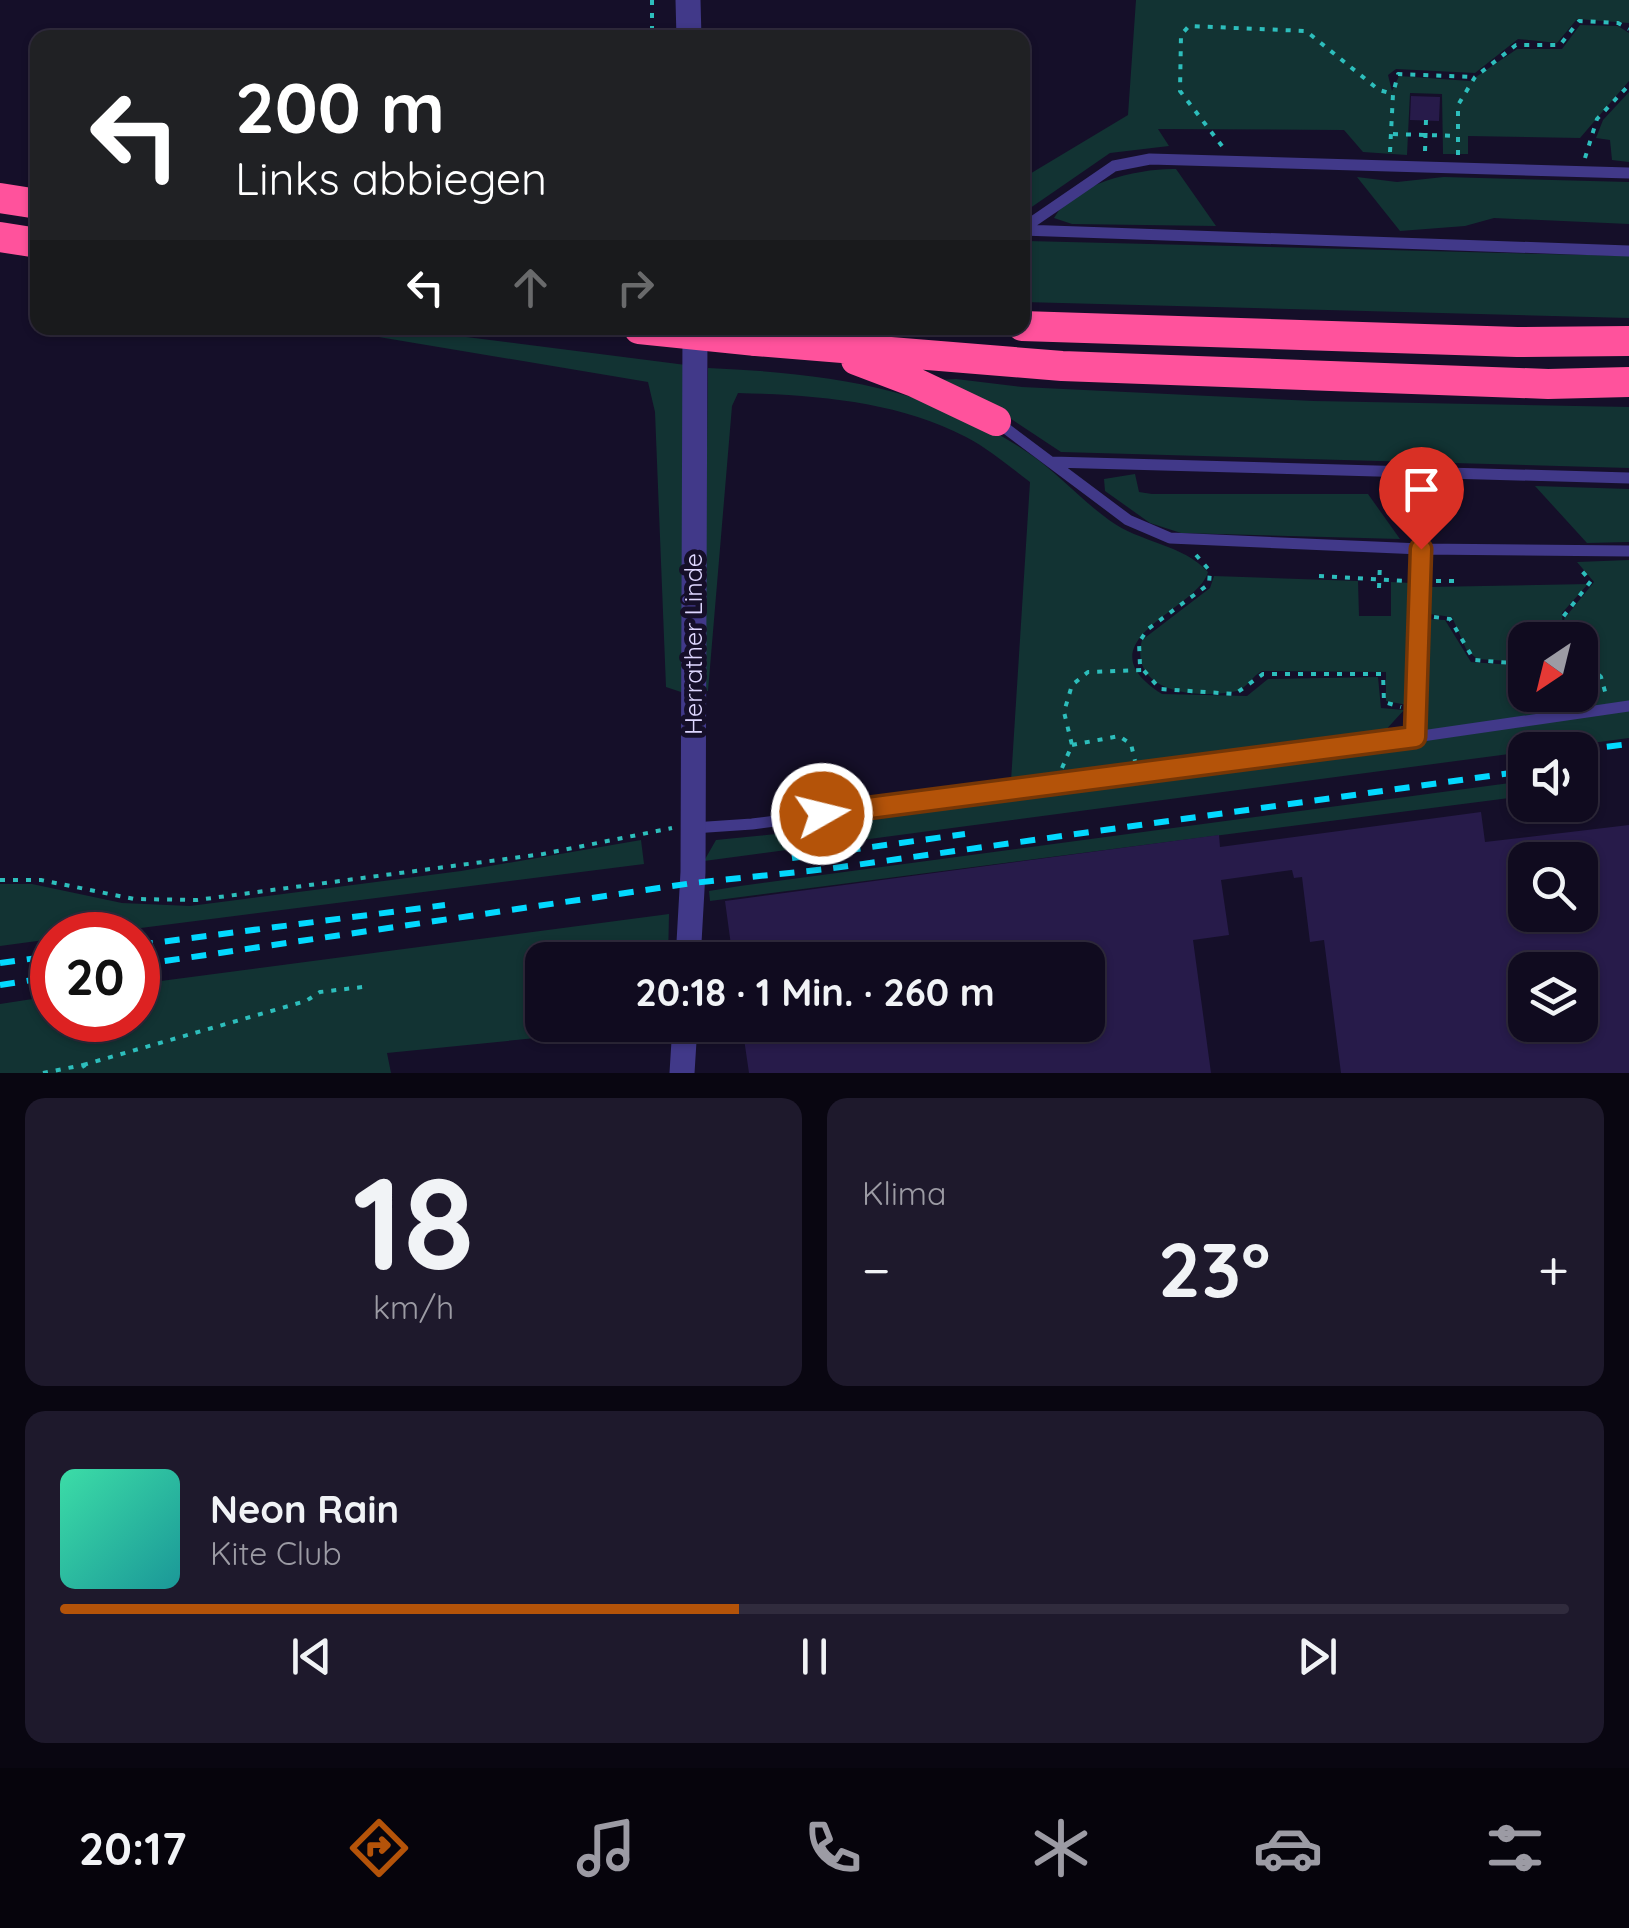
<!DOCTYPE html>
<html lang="de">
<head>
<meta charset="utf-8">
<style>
  :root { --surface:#100b1f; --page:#1e192c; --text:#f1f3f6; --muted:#9c9ba4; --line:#302b3d; --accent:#b45309 }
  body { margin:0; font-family:Quicksand,sans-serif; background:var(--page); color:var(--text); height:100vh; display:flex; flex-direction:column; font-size:38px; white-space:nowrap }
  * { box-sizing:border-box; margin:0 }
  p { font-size:32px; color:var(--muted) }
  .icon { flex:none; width:55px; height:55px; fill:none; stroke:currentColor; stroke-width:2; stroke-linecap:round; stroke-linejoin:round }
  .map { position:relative; height:1073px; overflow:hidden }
  .panel { display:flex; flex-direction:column; gap:25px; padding:25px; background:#090611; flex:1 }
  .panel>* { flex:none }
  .top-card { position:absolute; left:30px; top:30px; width:1000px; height:305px; border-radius:20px; box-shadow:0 2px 8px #0004,0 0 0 2px var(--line); background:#202124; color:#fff; overflow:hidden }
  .needle { width:65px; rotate:215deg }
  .buttons { position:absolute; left:1508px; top:622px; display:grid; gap:20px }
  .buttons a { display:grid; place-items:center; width:90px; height:90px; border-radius:20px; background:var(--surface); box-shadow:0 2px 8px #0004,0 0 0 2px var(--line); font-size:50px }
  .speed { position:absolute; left:30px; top:912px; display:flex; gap:20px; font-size:50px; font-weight:700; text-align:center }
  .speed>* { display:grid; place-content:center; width:130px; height:130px; border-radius:50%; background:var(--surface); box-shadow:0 2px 8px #0004,0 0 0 2px var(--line); line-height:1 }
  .speed .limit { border:15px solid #d22; background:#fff; color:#111 }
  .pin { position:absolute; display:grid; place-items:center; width:85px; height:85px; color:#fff; margin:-102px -42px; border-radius:50% 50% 50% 0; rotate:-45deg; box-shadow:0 0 10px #0007 }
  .pin .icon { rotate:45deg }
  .me { position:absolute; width:110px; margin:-55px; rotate:82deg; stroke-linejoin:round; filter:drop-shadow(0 0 8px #0008) }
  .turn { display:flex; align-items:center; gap:35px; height:210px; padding:0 40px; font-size:45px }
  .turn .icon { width:130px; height:130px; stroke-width:2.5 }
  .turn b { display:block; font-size:70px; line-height:85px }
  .lanes { display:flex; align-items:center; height:95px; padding:0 40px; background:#0003; justify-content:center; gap:50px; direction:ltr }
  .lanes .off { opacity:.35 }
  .big { font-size:75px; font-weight:800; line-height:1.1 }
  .panel .tile { flex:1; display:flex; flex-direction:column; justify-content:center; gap:15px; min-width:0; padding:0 35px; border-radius:20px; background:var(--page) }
  .panel .dial { align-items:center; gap:0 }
  .dial b { font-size:130px; line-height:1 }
  .song { display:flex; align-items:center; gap:30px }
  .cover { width:120px; height:120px; border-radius:15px; background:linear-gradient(135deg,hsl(160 70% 55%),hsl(180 70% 35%)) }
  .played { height:10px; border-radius:5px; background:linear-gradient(90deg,var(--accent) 45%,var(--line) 45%) }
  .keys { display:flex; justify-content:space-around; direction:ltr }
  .heat { display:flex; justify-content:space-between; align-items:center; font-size:55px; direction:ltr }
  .panel .tiles { flex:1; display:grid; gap:25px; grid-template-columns:1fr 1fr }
  .tile:last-child { grid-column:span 2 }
  .trip { position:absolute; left:525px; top:942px; width:580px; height:100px; border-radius:20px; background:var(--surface); box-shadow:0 2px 8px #0004,0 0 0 2px var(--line); font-weight:800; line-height:100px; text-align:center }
  .tabs { display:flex; height:160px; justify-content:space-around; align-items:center; background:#06040c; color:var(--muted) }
  .tabs .icon { width:70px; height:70px }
  .tabs .active { color:var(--accent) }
  .tabs b { font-size:45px; color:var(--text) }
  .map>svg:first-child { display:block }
  .green { fill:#123333 }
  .building { fill:#271b4a; fill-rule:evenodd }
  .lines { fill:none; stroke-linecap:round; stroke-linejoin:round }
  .path { stroke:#2dbebc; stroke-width:4; stroke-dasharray:5 8; stroke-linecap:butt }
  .service { stroke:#413989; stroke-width:11 }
  .tertiary { stroke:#413989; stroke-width:25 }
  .motorway { stroke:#ff529c; stroke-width:30 }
  .rail { stroke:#03d9ff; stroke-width:6; stroke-dasharray:15 12; stroke-linecap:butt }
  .motorway-bridge { stroke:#ff529c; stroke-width:30 }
  .route-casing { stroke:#753606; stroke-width:25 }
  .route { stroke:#b45309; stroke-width:18 }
  .labels { text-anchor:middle; stroke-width:10; stroke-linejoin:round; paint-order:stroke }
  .street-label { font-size:25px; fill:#ded7ff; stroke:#150f29 }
</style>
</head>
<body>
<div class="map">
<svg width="1629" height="1073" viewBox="0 0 1629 1073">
  <rect width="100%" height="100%" fill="#150f29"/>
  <path class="green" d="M1136,0H1629V23L1577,19L1557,43L1518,39L1475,73L1396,69L1388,75L1392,91L1399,76L1470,81L1517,49H1562L1580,25L1618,26L1629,33V81L1580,138L1468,136V154H1443L1442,94L1410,93L1407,155L1363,152L1344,130L1158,129L1169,146L1110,153L1023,213V178L1128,115Z
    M1629,92V162L1612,160L1610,140L1596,138L1603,120Z
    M1176,169L1216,226L1072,224L1054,218C1073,183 1140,168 1176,169Z
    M1357,177L1397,182L1444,177L1629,182V224L1494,218L1465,226L1400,231Z
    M1027,241L1629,256V318L1023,302L1022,243Z
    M325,328H395L686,365L684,693L666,687L655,412L648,382Z
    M708,368C822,373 931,386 1027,452C1057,472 1080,499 1109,520C1140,543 1183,544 1208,572C1198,610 1078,641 1162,694L1247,696L1268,679L1378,677L1381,708L1404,710L1382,734L1011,781L1030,482C1010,467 989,449 966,437C897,401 815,395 738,393L732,406L708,691H704Z
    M956,379L1022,387L1314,401L1629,407V468L1061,452L984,401L937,380Z
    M1135,474L1139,492L1152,494H1368L1400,539L1181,533L1150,523L1105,491L1104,479Z
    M1535,486L1629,489V542L1587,543Z
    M1629,560V738L704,861L716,840L776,834L778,825L1420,740L1422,619L1445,620L1471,662L1525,666V695H1580V640H1574L1564,619L1594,582L1577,562Z
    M1214,576L1358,581L1359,616H1391V582L1411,583L1407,705L1386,701V672L1262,671C1252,676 1247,688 1237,691C1200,699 1128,694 1142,640L1210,588Z
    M1588,584L1562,613L1563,629L1570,640H1525V662L1477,659L1466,649L1452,617L1422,613L1428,587Z
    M1525,781V796L710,901L709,891L740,886Z
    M641,840L644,864L86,935H52V939L0,946V884H32L122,903L190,906L461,871Z
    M669,914L668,960H542V1025H666L387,1053L391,1073H0V1004L52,996V1020H138V984Z"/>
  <path class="building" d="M1411,96L1440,97L1439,121L1410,120Z
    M1481,812L1485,842L1629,825V1073H1341L1324,940L1310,942L1302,877L1294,878L1292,870L1221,880L1229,935L1193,940L1211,1073H749L742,1025H1088V960H733L725,901L1219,835L1220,847ZM1525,860H1580V915H1525ZM1525,970H1580V1025H1525Z"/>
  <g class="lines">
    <path class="path" d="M652,0V38
      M1393,134L1458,136
      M1222,146L1180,91L1181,35L1189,26L1306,31L1379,90L1393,94
      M1425,151L1426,120
      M1390,152L1393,94L1398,74L1475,77
      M1458,155V105L1475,77L1516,45H1560L1579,21L1618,23L1629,29
      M1585,158L1597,119L1629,85
      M1196,555L1210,571L1209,584L1148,629L1139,642L1140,666L1160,689L1235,694L1263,674H1383L1384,702L1401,707
      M1319,576L1406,581
      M1436,581H1456
      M1379,588L1380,563
      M1434,617L1450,619L1474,660L1525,664
      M1573,640L1563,617L1591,581L1578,567
      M1581,656L1601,677L1606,695
      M1072,745L1119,736L1131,744L1135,761
      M1062,768L1072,745L1064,712L1072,685L1088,672L1143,670
      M0,880H41L134,899L197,900L543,854L672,828
      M83,1065L306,1001L320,992L363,987
      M43,1073L83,1065L88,1073"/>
    <path class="service" d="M1022,229L1114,166L1150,159L1629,173
      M1022,230L1629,251
      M996,421L1128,520L1170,538L1421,549L1629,551
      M1052,462L1629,478
      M1415,737L1629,706
      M693,828L752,824L1415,737L1421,549"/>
    <path class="tertiary" d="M688,0L689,38
      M688,960L693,872L695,328
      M682,1073L685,1025"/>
    <path class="motorway" d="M0,198L38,204
      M0,237L38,243
      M1022,326L1517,342L1629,341
      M756,341L1062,366L1548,384L1629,382
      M856,360L914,382L996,421"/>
    <path class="rail" d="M1580,750L1629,744
      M792,858L965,834
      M138,945L445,905
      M0,963L52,956
      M138,965L693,883L827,869L1525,771
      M0,985L52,977"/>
    <path class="motorway-bridge" d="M639,329L756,341"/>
  </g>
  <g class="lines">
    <defs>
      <path id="route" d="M822,814L1415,737L1421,549"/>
    </defs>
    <use href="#route" class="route-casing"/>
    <use href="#route" class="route"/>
  </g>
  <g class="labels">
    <g class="street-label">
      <text transform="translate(693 644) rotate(-90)" y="9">Herrather Linde</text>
    </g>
  </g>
</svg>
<div class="buttons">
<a><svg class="needle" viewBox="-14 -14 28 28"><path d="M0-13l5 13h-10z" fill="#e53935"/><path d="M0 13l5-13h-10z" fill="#9c9ba4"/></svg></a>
<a><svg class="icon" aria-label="sound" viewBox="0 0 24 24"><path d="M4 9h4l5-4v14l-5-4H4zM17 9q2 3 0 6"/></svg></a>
<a><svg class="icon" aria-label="search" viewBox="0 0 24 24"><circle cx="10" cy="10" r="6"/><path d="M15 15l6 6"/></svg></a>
<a><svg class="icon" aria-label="layers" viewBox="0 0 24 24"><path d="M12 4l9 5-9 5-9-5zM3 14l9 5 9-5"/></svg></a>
</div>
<div class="speed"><div class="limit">20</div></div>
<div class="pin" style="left:1421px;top:549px;background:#d93025"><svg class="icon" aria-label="arrive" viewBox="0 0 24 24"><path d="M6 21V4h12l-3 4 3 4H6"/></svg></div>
<svg class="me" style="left:822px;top:814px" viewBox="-20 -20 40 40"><circle r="17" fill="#b45309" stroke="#fff" stroke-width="3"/><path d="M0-11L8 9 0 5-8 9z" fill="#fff"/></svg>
<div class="trip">20:18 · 1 Min. · 260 m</div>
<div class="top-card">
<div class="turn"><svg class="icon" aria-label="left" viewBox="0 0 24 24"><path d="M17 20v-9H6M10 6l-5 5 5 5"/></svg><div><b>200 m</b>Links abbiegen</div></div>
<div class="lanes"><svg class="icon" aria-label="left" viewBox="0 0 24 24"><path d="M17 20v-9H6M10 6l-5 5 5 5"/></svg><svg class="icon off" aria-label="ahead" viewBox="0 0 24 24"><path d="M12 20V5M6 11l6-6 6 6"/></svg><svg class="icon off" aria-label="right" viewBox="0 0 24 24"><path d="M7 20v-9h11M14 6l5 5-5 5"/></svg></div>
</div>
</div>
<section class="panel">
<div class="tiles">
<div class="tile dial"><b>18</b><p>km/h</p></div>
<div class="tile"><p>Klima</p>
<div class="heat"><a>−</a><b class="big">23°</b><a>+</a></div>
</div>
<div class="tile">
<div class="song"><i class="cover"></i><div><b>Neon Rain</b><p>Kite Club</p></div></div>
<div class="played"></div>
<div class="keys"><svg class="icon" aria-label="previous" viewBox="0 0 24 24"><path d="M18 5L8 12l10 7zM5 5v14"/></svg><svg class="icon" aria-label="pause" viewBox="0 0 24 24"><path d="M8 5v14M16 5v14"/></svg><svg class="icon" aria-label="next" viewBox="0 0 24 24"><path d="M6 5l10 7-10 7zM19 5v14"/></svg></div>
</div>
</div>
</section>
<nav class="tabs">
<b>20:17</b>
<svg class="icon active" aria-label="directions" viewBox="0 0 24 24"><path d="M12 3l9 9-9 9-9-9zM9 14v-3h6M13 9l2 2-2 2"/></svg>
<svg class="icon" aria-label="music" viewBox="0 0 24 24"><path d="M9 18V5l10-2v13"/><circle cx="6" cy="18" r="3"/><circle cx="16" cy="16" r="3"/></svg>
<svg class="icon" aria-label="phone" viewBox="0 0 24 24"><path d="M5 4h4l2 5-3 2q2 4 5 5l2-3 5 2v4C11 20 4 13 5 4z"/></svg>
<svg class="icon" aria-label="climate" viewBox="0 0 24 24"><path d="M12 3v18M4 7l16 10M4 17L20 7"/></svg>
<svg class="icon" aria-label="car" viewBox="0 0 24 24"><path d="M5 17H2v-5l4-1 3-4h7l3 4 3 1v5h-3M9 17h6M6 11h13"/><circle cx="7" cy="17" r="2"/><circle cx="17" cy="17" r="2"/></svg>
<svg class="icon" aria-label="filters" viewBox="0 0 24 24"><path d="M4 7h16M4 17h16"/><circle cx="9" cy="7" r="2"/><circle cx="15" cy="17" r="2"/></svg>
</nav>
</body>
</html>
